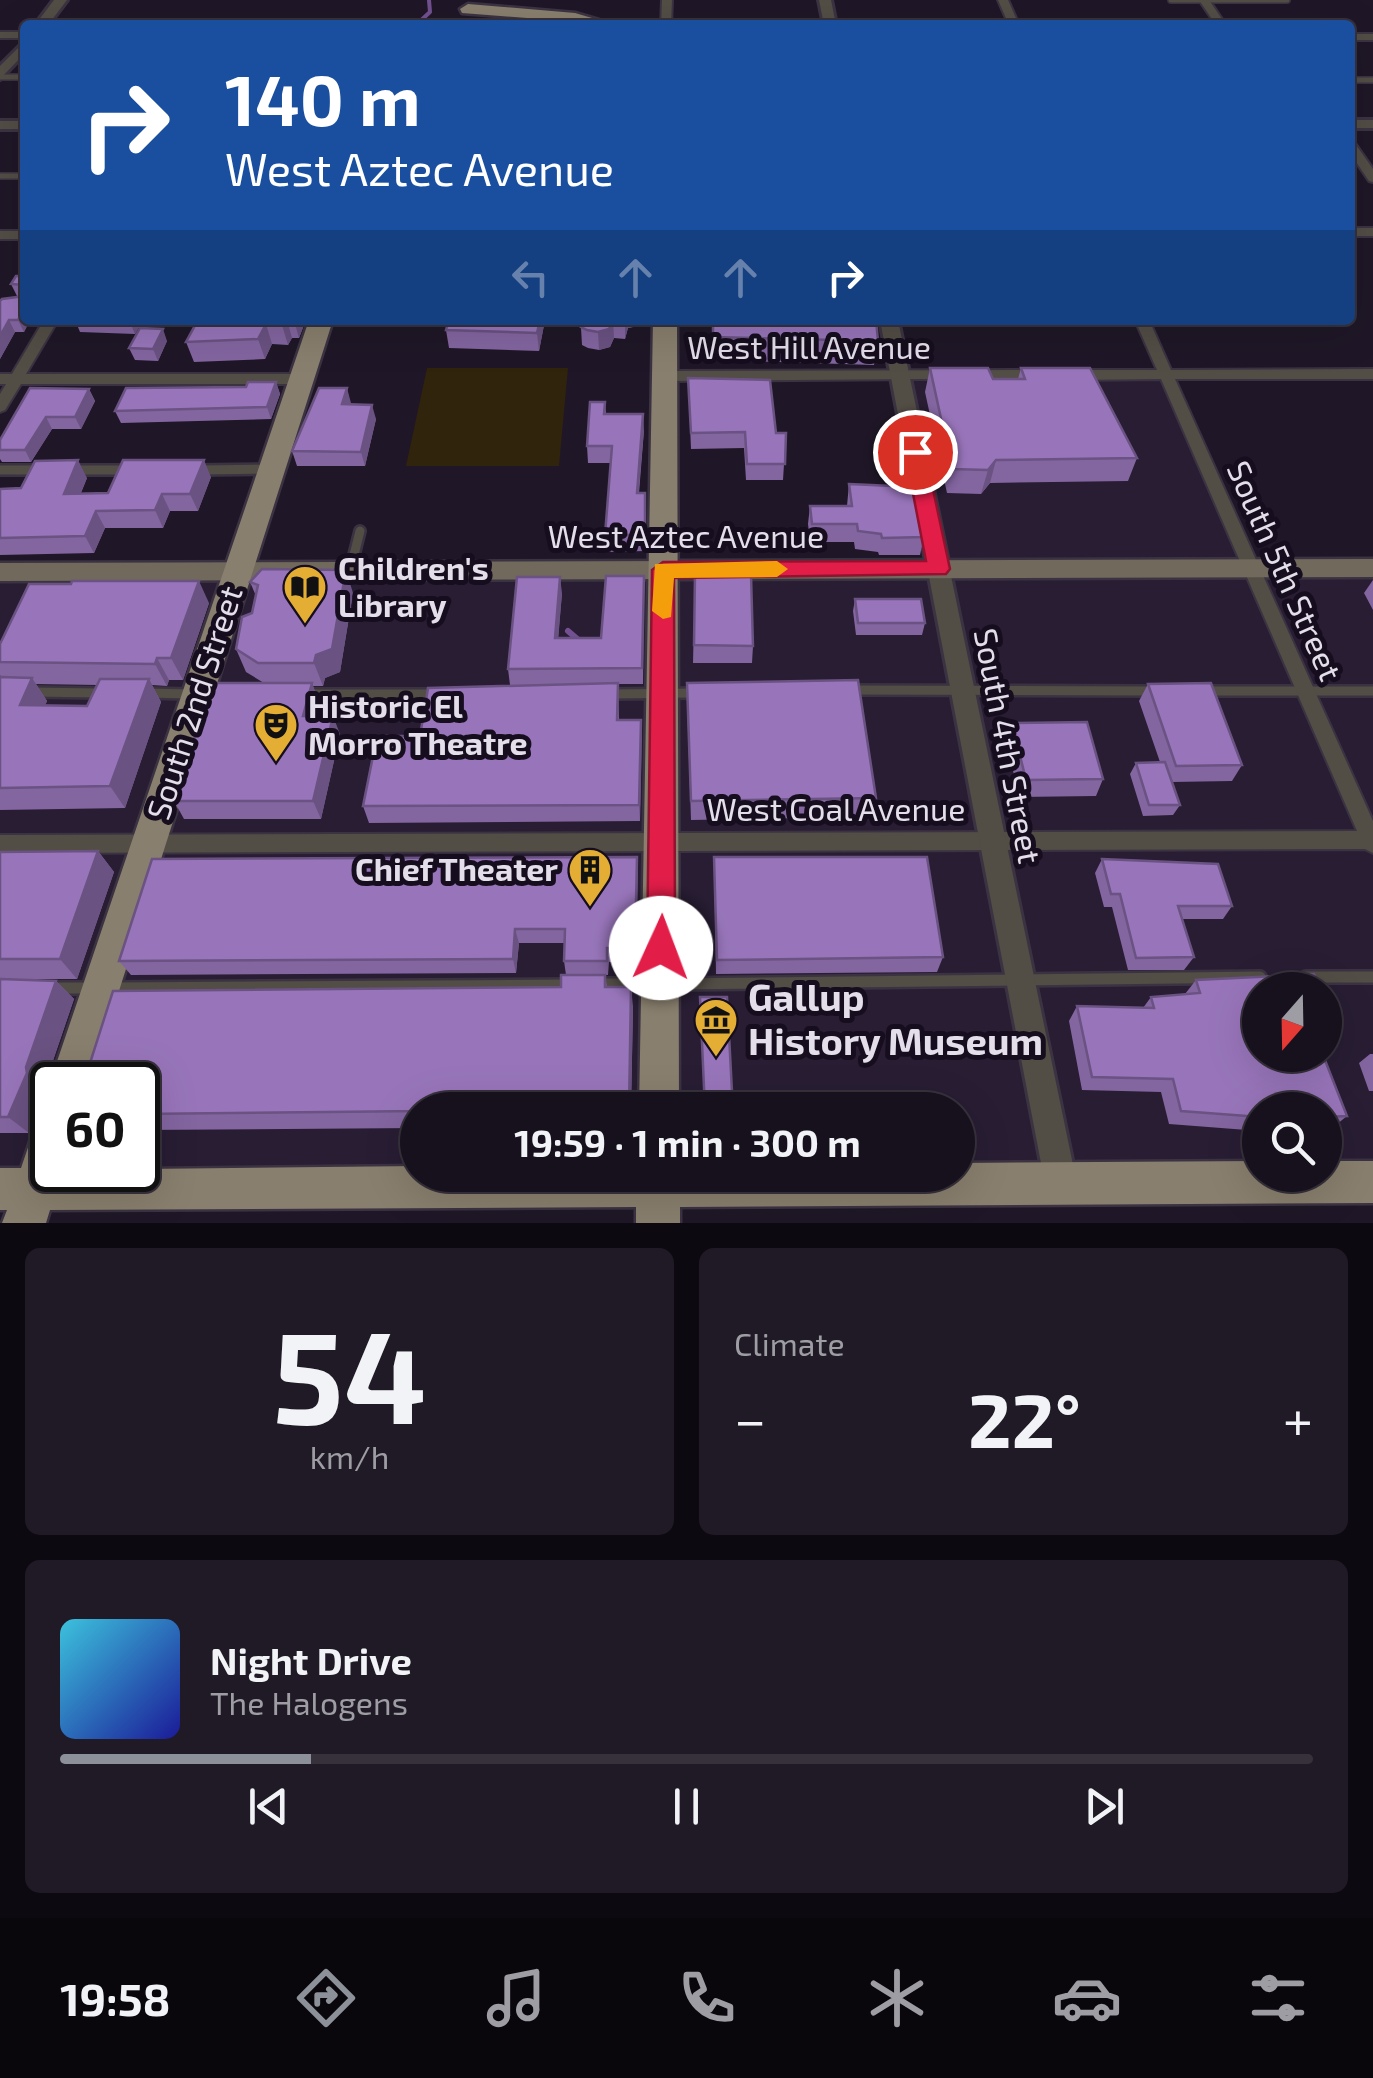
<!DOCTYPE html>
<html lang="en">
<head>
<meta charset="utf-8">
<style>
  :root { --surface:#17111d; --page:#201a26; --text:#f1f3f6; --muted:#9e9da4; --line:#36313b; --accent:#8c9099 }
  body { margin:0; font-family:"Exo 2",sans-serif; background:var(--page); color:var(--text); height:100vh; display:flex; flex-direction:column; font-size:38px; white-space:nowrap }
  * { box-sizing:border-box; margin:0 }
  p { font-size:32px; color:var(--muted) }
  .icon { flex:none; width:55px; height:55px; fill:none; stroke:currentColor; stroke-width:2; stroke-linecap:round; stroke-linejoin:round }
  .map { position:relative; height:1223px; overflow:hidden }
  .panel { display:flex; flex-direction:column; gap:25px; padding:25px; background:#0d0910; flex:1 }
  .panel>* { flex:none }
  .top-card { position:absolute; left:20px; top:20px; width:1335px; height:305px; border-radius:10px; box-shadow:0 10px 40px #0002,0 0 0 2px var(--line); background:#1a4fa0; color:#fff; overflow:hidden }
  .needle { width:65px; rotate:200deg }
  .fabs { position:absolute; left:1242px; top:972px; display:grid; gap:20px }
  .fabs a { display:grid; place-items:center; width:100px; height:100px; border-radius:50%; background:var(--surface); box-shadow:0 10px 40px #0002,0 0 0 2px var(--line); font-size:50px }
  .speed { position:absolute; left:30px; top:1062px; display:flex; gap:20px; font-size:50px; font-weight:700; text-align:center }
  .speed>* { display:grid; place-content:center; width:130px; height:130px; border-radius:50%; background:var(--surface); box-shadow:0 10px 40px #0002,0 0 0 2px var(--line); line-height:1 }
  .speed .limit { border:5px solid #111; border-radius:15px; background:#fff; color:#111 }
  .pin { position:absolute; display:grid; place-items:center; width:85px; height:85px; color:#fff; margin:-42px; border:5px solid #fff; border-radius:50%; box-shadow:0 2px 10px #0007 }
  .me { position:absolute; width:110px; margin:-55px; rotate:2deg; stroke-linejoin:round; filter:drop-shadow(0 0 8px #0008) }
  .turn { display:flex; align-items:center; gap:35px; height:210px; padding:0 40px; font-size:45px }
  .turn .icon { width:130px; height:130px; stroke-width:2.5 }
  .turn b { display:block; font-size:70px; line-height:85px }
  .lanes { display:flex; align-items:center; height:95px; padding:0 40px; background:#0003; justify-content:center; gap:50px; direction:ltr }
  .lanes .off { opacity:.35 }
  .big { font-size:75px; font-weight:700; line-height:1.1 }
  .panel .widget { flex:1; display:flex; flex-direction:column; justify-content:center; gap:15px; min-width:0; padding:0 35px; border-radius:15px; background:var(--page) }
  .panel .dial { align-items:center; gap:0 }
  .dial b { font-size:130px; line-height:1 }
  .song { display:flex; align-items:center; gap:30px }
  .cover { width:120px; height:120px; border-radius:15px; background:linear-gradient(135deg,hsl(190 70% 55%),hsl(240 70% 35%)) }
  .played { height:10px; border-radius:5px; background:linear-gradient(90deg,var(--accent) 20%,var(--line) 20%) }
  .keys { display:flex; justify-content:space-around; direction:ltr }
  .heat { display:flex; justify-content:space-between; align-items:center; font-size:55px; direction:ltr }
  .panel .tiles { flex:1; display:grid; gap:25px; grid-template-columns:1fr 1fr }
  .widget:last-child { grid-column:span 2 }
  .trip { position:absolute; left:400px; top:1092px; width:575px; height:100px; border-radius:50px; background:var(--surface); box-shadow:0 10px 40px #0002,0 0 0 2px var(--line); font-weight:700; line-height:100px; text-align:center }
  .tabs { display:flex; height:160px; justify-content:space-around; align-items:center; background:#09070c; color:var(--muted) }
  .tabs .icon { width:70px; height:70px }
  .tabs .selected { color:var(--accent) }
  .tabs b { font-size:45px; color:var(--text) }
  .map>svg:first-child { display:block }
  .built { fill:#281d33; fill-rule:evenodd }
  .green { fill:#30240d }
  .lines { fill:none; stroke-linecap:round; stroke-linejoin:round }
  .stream-far1 { stroke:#725091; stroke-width:4 }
  .stream { stroke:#725091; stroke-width:6 }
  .service-far2-casing { stroke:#3b3342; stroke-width:8 }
  .service-far1-casing { stroke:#3b3342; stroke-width:14 }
  .service-casing { stroke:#3b3342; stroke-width:16 }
  .minor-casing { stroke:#3b3342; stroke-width:4 }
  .tertiary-casing { stroke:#3b3342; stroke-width:6 }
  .secondary-casing { stroke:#3b3342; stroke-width:5 }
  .primary-casing { stroke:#3b3342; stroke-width:5 }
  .service-far2 { stroke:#524d45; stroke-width:5 }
  .service-far1 { stroke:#524d45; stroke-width:9 }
  .service { stroke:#524d45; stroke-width:11 }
  .minor { fill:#524d45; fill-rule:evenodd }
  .tertiary { fill:#524d45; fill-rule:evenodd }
  .secondary { fill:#71695c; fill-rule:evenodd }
  .primary { fill:#897f6e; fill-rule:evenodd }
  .wall { fill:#8365a0; fill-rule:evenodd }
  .shaded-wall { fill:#6a5282 }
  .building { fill:#9875ba; stroke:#6a5282; stroke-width:2.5 }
  .route { fill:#e11d48; stroke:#92132f; stroke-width:2.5 }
  .slow { fill:#f59e0b }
  .labels { text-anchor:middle; stroke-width:10; stroke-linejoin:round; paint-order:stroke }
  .street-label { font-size:32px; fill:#e4deea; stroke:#160e1e }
  .poi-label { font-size:32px; font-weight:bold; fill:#e4deea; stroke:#160e1e; text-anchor:start }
  .near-poi-label { font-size:38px; font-weight:bold; fill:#e4deea; stroke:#160e1e; text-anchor:start }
</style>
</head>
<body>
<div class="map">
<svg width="1373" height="1223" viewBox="0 0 1373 1223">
  <rect width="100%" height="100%" fill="#1f1727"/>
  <path class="built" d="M1166,374L1250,568H1373V1182L0,1189V572L938,569L900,375ZM1260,990H1325V1055H1260ZM52,1085H138V1170H52ZM418,1110H958V1175H418ZM1260,1110H1325V1175H1260Z"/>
  <path class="green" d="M427,368H568L559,466H406Z"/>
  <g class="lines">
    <path class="stream-far1" d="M416,25L430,12L429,0"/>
    <path class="stream" d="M568,631L582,643"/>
    <defs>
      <path id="service-far2" d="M1171,0H1287
        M0,77H25
        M1350,80H1373
        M0,176H25"/>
      <path id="service-far1" d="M0,470H39
        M74,470H129
        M199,470L269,469
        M350,571L360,531
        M851,690L1155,691
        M1206,691H1373
        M31,692L100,693
        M146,693L190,694
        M306,694H435
        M611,694L695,693"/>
      <path id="service" d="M1306,977H1373
        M596,984H650
        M671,984L1260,977
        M56,988H90
        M111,988L570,985"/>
      <path id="minor" d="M662,0H672L671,25H661Z
        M998,0H1008L1019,25H1009Z
        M1199,0H1209L1226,25H1216Z
        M0,32H25V38H0Z
        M1350,34H1373V40H1350Z
        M1350,141L1354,142L1373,169V182L1369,181L1350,153Z
        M1350,228H1373V236H1350Z
        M0,231H25V239H0Z
        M44,320H58L26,374H301L308,379L301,384H21L5,410L0,412V394L6,384H0V374H12Z
        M1135,320H1149L1171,370L1373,369V379H1175L1373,821V853L1365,849L0,853V835L1357,831L1161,379L1074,380L1067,375L1074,370H1157Z
        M1043,370L1048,372V378L665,381L658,376L665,371Z"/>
      <path id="tertiary" d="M54,0H67L48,25H35Z
        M819,0H831L836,25H824Z
        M25,41V53L0,79V66Z
        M1350,120H1373V128H1350Z
        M0,121H25V129H0Z
        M880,320H898L1077,1184L1072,1195L1061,1200L1050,1195L1045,1184Z"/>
      <path id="secondary" d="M1373,559V577L0,581V563Z"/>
      <path id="primary" d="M468,4L575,13L616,25L462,13L460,9Z
        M309,320H333L89,1085H52V1094L49,1085Z
        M653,320H677L679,1110H639Z
        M52,1115V1170L418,1166V1175H958V1163L1260,1161V1175H1325V1161H1373V1203L680,1207V1223H636V1207L50,1210L46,1223H2L7,1210H0V1168H21L37,1121Z"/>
    </defs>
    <use href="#service-far2" class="service-far2-casing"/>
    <use href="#service-far1" class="service-far1-casing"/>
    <use href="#service" class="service-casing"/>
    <use href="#minor" class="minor-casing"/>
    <use href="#tertiary" class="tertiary-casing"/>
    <use href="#secondary" class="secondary-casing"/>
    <use href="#primary" class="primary-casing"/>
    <use href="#service-far2" class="service-far2"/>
    <use href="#service-far1" class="service-far1"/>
    <use href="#service" class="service"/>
    <use href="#minor" class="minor"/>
    <use href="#tertiary" class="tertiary"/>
    <use href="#secondary" class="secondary"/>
    <use href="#primary" class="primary"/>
  </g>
  <path class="wall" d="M25,276V320H30L24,332H15L0,359V301L22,296H17L11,284Z
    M75,320H143L135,334L80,332Z
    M198,320H306L299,338H292L288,345L272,344L265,359L194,362L186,342Z
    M545,320L539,351L449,348L446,330Z
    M565,320H633V327L628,328L625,339L614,338L610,347L599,350L588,348L582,345L581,328Z
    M713,320L878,341L874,365L712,360Z
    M167,341L158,361L135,360L129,348Z
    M930,368L993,379H1018L1021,368L1137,458L1128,481L990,483L981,494L947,493L925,392Z
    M688,378L776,433H786L783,480H746L744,448L691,449Z
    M276,382L280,394L271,419L121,423L115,411Z
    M347,388L350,404L376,419L365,466H297L292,451Z
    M89,389L95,401L81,429H52L31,462H2L0,459V440Z
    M605,402L606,414L644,430L639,493L646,509L645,551L606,552L605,535L611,463H588L587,446Z
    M211,477L198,511H170L163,528H105L94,553L0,555V489L21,488L87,478L81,493H108Z
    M849,484L924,537L920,555H879L878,552L855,549L854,542H810L808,524L810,506H847Z
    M695,574L753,646L752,663H693Z
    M644,576L643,684H618L619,720H641L640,821L369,823L363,806L420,736L560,685H510L508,669L562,593L558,638H601Z
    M1373,580V610L1364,593Z
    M250,582L353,593L340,672L325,678L323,686H313L319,702L316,716L340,734L321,819H184L174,801L264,683L246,672L236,649L252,613L256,596Z
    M855,599L925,623L922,635H856L853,611Z
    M209,603L183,680H169L167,686L152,685L161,702L125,808L0,810V677H1L0,675V644ZM36,684L97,685L87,706L45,705L47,701Z
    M1148,684L1242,765L1232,781L1172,782L1180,805L1173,815L1143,816L1130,774L1136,763L1160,762L1139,701Z
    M687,702L876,798L872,817L691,820Z
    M1012,723L1103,779L1096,796L1019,797L1006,740Z
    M98,851L114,872L77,979H0V852Z
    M637,857L636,962H609L608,975H605L607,987L633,1006L631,1110H418V1128L138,1130V1085L561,987L566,975L564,961L565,943H519L516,973L131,975L119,961Z
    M714,857L943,957L937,972L716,974Z
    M1102,859L1232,906L1223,919H1182L1194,957L1184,970H1128L1112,907H1104L1095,873Z
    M0,979L56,981L74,999L45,1084L47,1090L29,1133H0Z
    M1196,980L1260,990L1347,1116L1331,1129H1325V1110H1260V1131L1169,1124L1161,1092L1082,1090L1069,1021L1077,1006L1143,1008L1151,997L1185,994Z
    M1370,1054H1373V1091H1369L1359,1063Z"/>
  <path class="shaded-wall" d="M25,307V320H30L24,332L18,320Z
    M9,320L15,332L0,359V336Z
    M129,320H143L135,334Z
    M285,320H287L292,338L288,345L282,325Z
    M294,320H306L299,338Z
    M540,320H545L539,351L537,333Z
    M613,320L614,338L610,347L599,350L598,332Z
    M625,320H633V327L628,328L625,339Z
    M266,324L272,344L265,359L258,339Z
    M163,329L167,341L158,361L153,349Z
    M276,382L280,394L271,419L267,407Z
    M347,388L351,403L346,419L342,404Z
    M89,389L95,401L81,429L75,417Z
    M372,405L376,419L365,466L361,452Z
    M643,414L644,430L637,509V493Z
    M46,417L52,429L31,462L25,450Z
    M78,460L87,478L73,511L64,494Z
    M204,460L211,477L198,511L190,494Z
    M996,460L990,483L981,494L988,470Z
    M162,494L170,511L163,528L155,510Z
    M96,511L105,528L94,553L85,536Z
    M346,570L353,593L340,672L325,678L323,686L314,663Z
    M560,577L562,593L557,654L555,638Z
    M199,581L209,603L183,680L171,658Z
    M157,658L169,680L167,686L155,664Z
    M32,678L47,701L36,727L20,705Z
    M149,679L161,702L125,808L110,786Z
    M312,683L319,702L311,734L303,716Z
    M333,716L340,734L321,819L313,801Z
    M641,720L642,737L640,821L639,805Z
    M98,851L114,872L77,979L60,959Z
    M637,857L638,872L636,962L635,948Z
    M515,929L519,943L516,973L513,959Z
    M56,981L74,999L45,1084L47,1090L29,1133L8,1117Z
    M631,987L633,1006L631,1110H629Z"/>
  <path class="building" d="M16,276H25V295L24,285L11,284Z
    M25,296V307L18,320H9L0,336V301L2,299Z
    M198,320H285L282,325L266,324L258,339L186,342Z
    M449,320H540L537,333L446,330Z
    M582,320H625H613L609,329L598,332L587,330L581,327Z
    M713,320H876L878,341L713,337Z
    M140,328L163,329L153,349L129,348Z
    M930,368H988L993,379H1025L1021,368H1090L1137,458L996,460L988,470L952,469Z
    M688,378L770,380L776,433H786L785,464H747L745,432L691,433Z
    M248,382H276L267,407L115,411L126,388L246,387Z
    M30,388L89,389L75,417H46L25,450H0V440Z
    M319,388H347L342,404L372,405L361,452L292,451Z
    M590,402H605L604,414H643L637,493H645V535H605L612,446H587Z
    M78,460L64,494L108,493L123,460H204L190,494H162L155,510L96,511L85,536L0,538V489L21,488L35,461Z
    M849,484L915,487L924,537L882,538L881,534L858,531L857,524H812L810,506H852Z
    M262,569L346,570L332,649L316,655L314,663H258L236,649L242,617L252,613L258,585L250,582Z
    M695,574L751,575L753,646L694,645Z
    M606,576H644L642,668L508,669L517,577H560L555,638H601Z
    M72,581H199L171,658H157L155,664L0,662V644L29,584H71Z
    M855,599H921L925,623H858Z
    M0,677L32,678L20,705L87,706L100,679H149L110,786L0,788Z
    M858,680L876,798L691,801L687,683Z
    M212,683H312L303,716H333L313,801H174Z
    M618,683L617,720H641L639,805L363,806L377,736H420L428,688Z
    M1211,683L1242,765L1176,766L1148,684Z
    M1087,722L1103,779L1026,780L1012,723Z
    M1165,762L1180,805H1149L1136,763Z
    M98,851L60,959H0V852Z
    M637,857L635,948H607V961H564L565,929H515L513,959L119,961L152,859Z
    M714,857H927L943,957L717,960Z
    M1102,859L1218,864L1232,906H1178L1194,957L1136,958L1120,894H1111Z
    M1314,974L1321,990H1260V1055H1323L1347,1116L1325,1117V1110H1260V1117L1181,1111L1173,1079L1092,1077L1077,1006L1154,1008L1151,997L1200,993L1196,980Z
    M561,975H605V987H631L629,1110H418V1111L138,1114V1085H83L113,991L561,987Z
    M0,979L56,981L26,1067L27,1073L8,1117H0Z
    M700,997H727L733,1110H705Z
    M1325,1000L1333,1018L1325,1019Z"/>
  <path class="route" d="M915,446L925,452L950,569L946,574L674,578L675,948L671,957L661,961L651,957L647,948L652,570L663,562L926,561L905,452Z"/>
  <path class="slow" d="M777,561L788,569L777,577L674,578L671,617L663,619L652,611L655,564Z"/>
  <defs>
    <symbol id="library-pin" viewBox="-11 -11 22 30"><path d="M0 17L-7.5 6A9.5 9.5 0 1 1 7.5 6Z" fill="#e4ae35" stroke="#160e1e"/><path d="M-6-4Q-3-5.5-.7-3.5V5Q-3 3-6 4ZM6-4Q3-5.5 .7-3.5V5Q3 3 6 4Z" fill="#111"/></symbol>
    <symbol id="theatre-pin" viewBox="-11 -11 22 30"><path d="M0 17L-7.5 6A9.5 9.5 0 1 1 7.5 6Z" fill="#e4ae35" stroke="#160e1e"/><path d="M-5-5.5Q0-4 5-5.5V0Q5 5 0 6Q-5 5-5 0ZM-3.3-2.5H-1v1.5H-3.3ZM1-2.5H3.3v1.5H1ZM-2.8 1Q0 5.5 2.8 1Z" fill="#111"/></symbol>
    <symbol id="building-pin" viewBox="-11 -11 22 30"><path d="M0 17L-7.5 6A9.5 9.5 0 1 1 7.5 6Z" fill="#e4ae35" stroke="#160e1e"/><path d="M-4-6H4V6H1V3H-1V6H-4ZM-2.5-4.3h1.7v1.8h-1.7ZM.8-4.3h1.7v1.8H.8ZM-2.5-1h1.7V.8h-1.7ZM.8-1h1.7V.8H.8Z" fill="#111"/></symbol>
    <symbol id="museum-pin" viewBox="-11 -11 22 30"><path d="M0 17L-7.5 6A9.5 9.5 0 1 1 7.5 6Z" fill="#e4ae35" stroke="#160e1e"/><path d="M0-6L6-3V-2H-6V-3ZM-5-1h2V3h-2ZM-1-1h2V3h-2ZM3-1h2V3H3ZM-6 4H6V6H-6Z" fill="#111"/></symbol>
  </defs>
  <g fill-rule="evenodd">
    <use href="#library-pin" x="280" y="562" width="50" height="68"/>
    <use href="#theatre-pin" x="251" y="700" width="50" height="68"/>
    <use href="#building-pin" x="565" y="845" width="50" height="68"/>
    <use href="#museum-pin" x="691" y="995" width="50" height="68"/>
  </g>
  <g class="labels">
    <g class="street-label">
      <text x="809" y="359">West Hill Avenue</text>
      <text x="686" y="548">West Aztec Avenue</text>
      <text transform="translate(1284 571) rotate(66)" y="11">South 5th Street</text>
      <text transform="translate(195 703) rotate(-72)" y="11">South 2nd Street</text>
      <text transform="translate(1007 746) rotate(79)" y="11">South 4th Street</text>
      <text x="836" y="821">West Coal Avenue</text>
    </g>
    <g class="poi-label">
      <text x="338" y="580">Children's<tspan x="338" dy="37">Library</tspan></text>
      <text x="308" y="718">Historic El<tspan x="308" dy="37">Morro Theatre</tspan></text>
      <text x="558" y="881" text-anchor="end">Chief Theater</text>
    </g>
    <g class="near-poi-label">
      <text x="748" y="1011">Gallup<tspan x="748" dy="44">History Museum</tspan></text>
    </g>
  </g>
</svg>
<div class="fabs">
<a><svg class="needle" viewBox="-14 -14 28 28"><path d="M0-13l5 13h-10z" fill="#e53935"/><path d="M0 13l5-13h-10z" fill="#9e9da4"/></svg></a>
<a><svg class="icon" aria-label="search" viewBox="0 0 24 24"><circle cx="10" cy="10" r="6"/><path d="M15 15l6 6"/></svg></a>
</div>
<div class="speed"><div class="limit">60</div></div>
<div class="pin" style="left:915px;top:452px;background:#d93025"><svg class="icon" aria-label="arrive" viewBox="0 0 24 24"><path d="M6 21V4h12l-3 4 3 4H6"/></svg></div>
<svg class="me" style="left:661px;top:948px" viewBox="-20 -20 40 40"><circle r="19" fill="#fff"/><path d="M0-13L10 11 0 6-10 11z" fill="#e11d48"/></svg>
<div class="trip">19:59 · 1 min · 300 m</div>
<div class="top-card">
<div class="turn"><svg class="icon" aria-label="right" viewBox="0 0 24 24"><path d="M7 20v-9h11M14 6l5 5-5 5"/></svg><div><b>140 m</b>West Aztec Avenue</div></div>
<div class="lanes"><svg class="icon off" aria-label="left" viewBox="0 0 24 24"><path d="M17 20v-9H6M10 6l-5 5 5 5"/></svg><svg class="icon off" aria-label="ahead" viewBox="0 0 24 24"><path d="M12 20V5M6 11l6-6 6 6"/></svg><svg class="icon off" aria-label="ahead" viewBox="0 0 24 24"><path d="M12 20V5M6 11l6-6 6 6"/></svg><svg class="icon" aria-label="right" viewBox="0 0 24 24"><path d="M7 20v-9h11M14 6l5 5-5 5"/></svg></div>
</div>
</div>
<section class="panel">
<div class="tiles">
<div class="widget dial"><b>54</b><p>km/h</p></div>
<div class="widget"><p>Climate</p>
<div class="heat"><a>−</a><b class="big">22°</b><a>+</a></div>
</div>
<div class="widget">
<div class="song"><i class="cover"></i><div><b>Night Drive</b><p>The Halogens</p></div></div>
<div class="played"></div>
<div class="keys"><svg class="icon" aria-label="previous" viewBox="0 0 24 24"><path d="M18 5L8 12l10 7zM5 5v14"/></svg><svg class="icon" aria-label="pause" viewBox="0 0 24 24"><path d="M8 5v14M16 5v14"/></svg><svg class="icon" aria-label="next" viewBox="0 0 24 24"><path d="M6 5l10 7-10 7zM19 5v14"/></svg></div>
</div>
</div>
</section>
<nav class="tabs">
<b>19:58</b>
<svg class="icon selected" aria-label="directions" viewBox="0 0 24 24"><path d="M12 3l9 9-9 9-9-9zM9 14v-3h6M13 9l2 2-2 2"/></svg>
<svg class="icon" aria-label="music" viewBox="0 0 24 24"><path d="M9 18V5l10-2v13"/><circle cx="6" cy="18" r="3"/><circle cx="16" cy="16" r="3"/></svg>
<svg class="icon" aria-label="phone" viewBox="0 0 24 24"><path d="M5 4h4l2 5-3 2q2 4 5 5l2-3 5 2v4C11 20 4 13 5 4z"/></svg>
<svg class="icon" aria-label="climate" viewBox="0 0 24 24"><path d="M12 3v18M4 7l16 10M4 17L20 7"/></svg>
<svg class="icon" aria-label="car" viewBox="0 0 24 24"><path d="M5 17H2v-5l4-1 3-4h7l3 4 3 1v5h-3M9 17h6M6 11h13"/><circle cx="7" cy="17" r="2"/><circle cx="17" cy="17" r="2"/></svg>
<svg class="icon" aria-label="filters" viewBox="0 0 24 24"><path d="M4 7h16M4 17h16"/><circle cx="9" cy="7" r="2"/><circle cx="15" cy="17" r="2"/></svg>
</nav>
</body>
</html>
